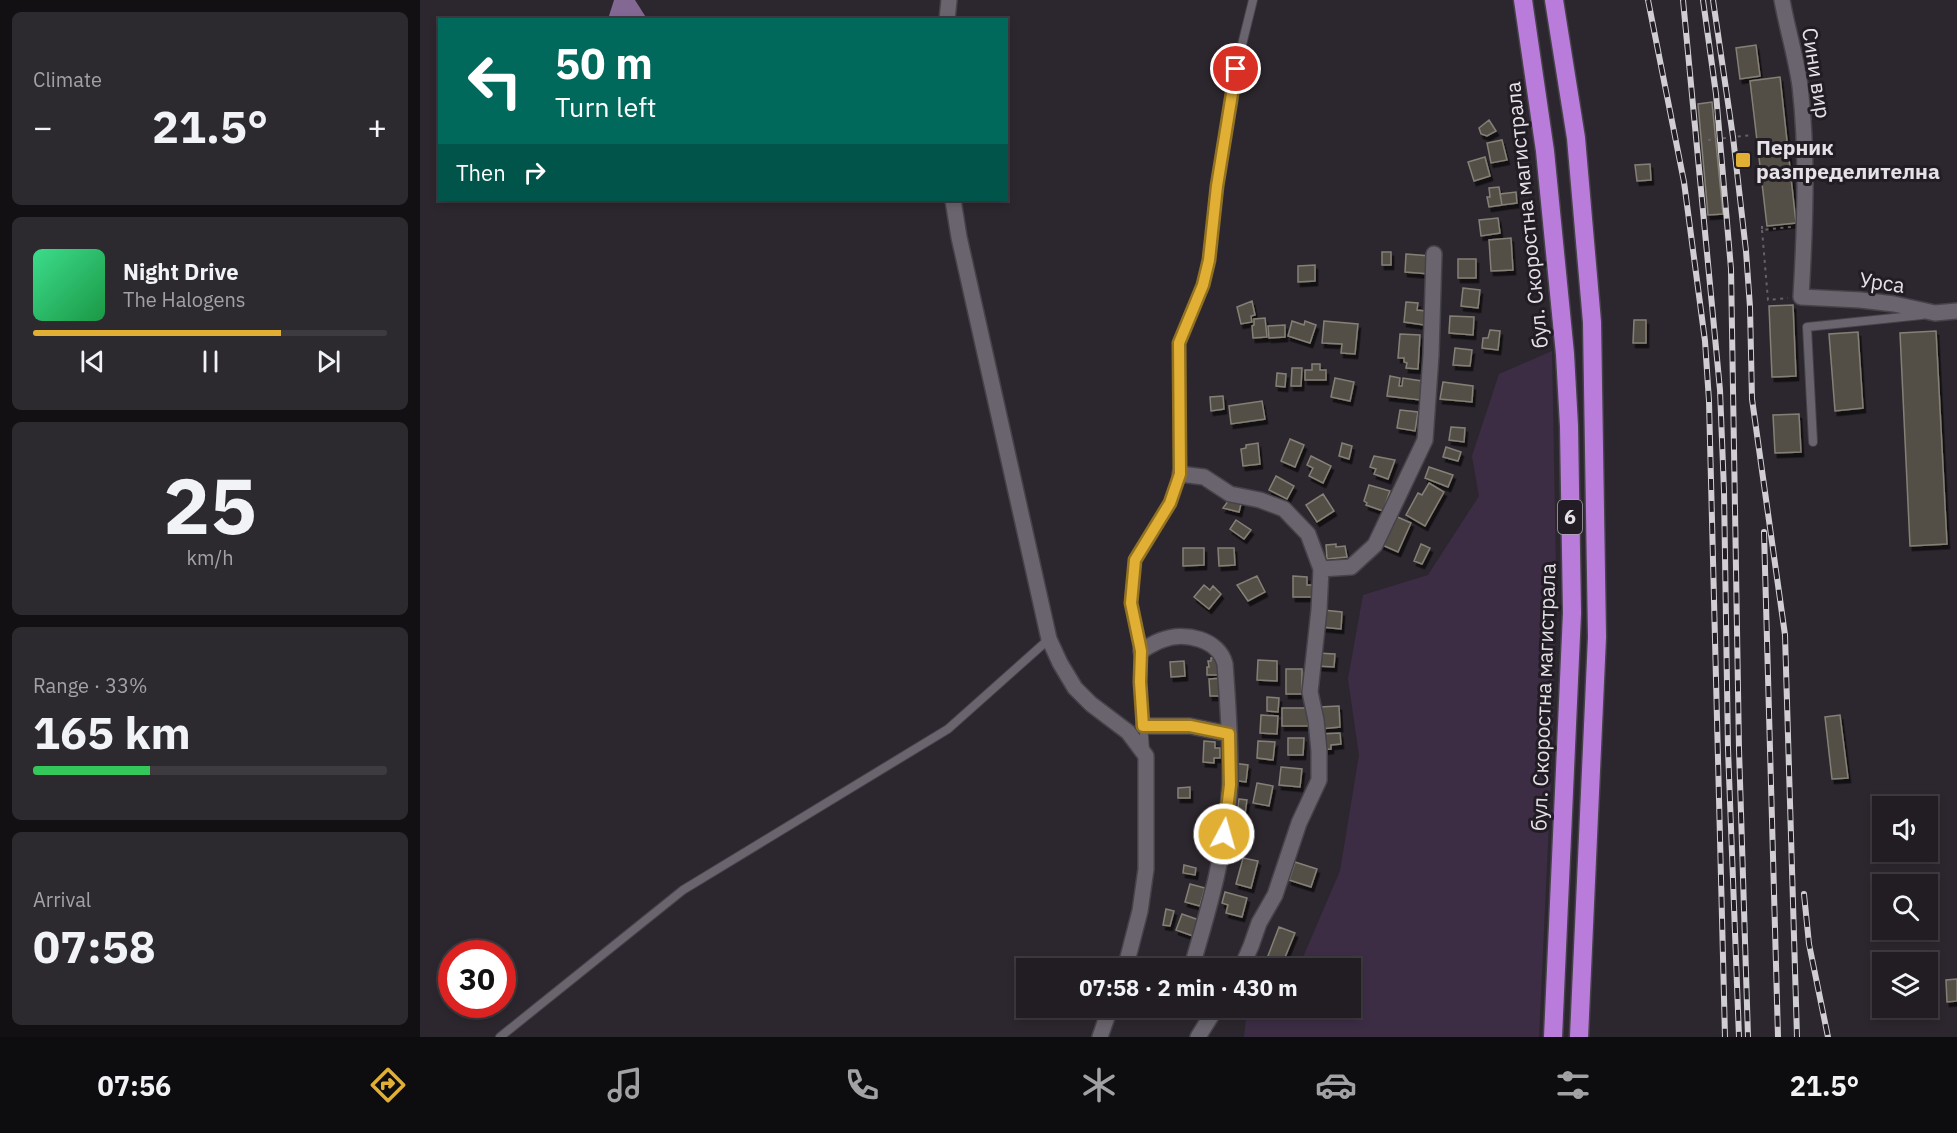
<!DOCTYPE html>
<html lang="en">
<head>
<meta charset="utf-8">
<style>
  :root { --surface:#211d22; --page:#2d2a2f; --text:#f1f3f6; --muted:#a2a2a5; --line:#3e3b40; --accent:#e1af34 }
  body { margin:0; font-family:"IBM Plex Sans",sans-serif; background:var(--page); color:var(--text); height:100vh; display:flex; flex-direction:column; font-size:22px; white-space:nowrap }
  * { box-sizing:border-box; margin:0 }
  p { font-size:20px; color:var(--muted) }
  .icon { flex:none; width:33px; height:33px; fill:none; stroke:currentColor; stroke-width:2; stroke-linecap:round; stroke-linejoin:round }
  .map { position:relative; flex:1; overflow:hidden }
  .details { display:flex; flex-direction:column; gap:12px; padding:12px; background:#121013; width:420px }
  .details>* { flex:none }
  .hud { position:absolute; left:18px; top:18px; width:570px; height:183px; border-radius:0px; box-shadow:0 3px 9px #0003,0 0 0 2px var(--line); background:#00695c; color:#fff; overflow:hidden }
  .buttons { position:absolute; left:1452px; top:796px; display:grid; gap:12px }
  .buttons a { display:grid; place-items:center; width:66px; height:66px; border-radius:0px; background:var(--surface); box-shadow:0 3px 9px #0003,0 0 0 2px var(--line); font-size:30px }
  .speed { position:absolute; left:18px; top:940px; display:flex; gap:12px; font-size:30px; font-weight:700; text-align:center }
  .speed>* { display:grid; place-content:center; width:78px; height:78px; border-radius:50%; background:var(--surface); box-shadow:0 3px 9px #0003,0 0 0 2px var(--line); line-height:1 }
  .speed .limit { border:9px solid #d22; background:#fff; color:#111 }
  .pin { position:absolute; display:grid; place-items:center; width:51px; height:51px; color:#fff; margin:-26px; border:3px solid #fff; border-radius:50%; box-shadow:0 2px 6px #0007 }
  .me { position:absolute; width:66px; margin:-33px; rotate:6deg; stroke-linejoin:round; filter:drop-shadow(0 0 4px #0008) }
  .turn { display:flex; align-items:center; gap:21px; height:126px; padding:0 18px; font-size:27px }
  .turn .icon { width:78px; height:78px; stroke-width:2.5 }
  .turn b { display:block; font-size:42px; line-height:51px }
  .then { display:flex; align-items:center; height:57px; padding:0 18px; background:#0003; gap:12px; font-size:22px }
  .big { font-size:45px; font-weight:700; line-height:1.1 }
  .details .card { flex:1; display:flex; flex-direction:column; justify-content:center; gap:9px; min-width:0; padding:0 21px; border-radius:9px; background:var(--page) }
  .details .dial { align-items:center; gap:0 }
  .dial b { font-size:78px; line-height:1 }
  .song { display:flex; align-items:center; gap:18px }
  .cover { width:72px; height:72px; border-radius:9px; background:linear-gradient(135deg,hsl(150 70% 55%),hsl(140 70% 35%)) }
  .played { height:6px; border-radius:3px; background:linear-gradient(90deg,var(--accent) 70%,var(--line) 70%) }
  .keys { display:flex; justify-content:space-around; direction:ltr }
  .heat { display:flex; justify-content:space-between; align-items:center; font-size:33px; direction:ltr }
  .charge { height:9px; border-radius:4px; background:linear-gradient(90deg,#34c759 33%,var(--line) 0) }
  .trip { position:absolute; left:596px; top:958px; width:345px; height:60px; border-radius:0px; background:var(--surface); box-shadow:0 3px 9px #0003,0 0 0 2px var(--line); font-weight:700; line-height:60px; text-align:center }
  .dock { display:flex; height:96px; justify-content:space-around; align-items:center; background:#0d0c0e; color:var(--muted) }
  .dock .icon { width:42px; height:42px }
  .dock .selected { color:var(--accent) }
  .dock b { font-size:27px; color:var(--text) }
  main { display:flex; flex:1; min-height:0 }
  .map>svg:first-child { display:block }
  .green { fill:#3c2d45 }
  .water { fill:#836893 }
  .building { fill:#534f46; stroke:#858076; stroke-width:1.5; filter:url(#shadow) }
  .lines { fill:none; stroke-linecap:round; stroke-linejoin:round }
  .lane-casing { stroke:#464249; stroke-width:10 }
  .street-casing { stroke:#464249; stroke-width:18 }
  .highway-casing { stroke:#464249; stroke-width:21 }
  .path { stroke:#666168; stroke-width:2; stroke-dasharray:3 4.5; stroke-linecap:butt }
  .lane { stroke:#69646d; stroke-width:8 }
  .street { stroke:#69646d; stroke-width:15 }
  .highway { stroke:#ba7cdb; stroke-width:18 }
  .rail-casing { stroke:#d1ced3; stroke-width:6 }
  .rail { stroke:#221d25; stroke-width:4; stroke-dasharray:11; stroke-linecap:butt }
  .route-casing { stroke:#927222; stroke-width:15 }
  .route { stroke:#e1af34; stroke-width:10 }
  .poi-dot { fill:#e1af34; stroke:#221d25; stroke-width:2 }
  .labels { text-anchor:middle; stroke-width:6; stroke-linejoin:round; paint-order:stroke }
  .shield { fill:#221d25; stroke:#aaa7ad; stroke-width:1.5 }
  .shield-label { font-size:20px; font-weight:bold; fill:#e5e2e7 }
  .street-label { font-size:21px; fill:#e5e2e7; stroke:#221d25 }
  .poi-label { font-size:21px; font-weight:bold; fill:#e5e2e7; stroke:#221d25; text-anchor:start }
</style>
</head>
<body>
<main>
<section class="details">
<div class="card"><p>Climate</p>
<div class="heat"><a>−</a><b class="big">21.5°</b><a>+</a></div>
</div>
<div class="card">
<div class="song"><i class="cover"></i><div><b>Night Drive</b><p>The Halogens</p></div></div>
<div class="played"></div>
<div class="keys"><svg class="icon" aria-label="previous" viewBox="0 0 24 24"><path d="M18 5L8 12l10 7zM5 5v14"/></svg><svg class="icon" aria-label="pause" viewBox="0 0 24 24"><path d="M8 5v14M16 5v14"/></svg><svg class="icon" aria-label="next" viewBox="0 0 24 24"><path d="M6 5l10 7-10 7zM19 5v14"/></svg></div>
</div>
<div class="card dial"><b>25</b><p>km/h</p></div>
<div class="card"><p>Range · 33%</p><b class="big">165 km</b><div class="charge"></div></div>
<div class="card"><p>Arrival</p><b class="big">07:58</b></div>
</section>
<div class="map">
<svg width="1537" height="1037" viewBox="0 0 1537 1037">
  <defs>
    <filter id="shadow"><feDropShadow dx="2.5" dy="4.5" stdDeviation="0" flood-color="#0009"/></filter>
  </defs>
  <rect width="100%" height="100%" fill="#2c272e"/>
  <path class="green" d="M1132,351L1136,573L1133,735L1119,1037H824L826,1018L837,1008H930V969H878L920,871L939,755L928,679L943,595L1008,575L1059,496L1052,456L1079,374Z"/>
  <path class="water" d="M194,0H215L227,19H188Z"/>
  <path class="building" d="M1336,45L1340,76L1320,79L1316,48Z
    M1360,77L1376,223L1347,226L1330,81Z
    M1292,102L1303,214L1288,215L1278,104Z
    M1069,120L1076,131L1067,136L1061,134L1059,128Z
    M1082,140L1087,160L1071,163L1067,143Z
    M1065,157L1070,176L1054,181L1048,162Z
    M1230,164L1231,180L1217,181L1215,165Z
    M1079,187L1082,205L1069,207L1067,197H1070L1069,188Z
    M1096,192L1097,203L1082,205L1080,194Z
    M1078,218L1080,233L1061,236L1059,220Z
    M1091,238L1093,270L1071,271L1069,240Z
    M962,252H971V265H962Z
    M986,254L1011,256L1010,274L985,272Z
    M1038,259H1056V278H1038Z
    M895,265V281L878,282V266Z
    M1043,288L1060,290L1058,308L1041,306Z
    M832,301L835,315L831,316L832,322L821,324L817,307Z
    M986,302L998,303L997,310L1006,311L1004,325L984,322Z
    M1373,305L1376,376L1352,377L1349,306Z
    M1030,316L1054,317L1053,335L1029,333Z
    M845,318L847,337L833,338L832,326L834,325V319Z
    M1214,320H1226V343H1213Z
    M872,321L884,325L885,321L896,325L890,343L868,336Z
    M904,321L938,324L935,354L921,353L922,344L902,343Z
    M865,325V337L849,338L848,326Z
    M1070,330L1080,331L1078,350L1062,348L1063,338H1068Z
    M1516,331L1527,544L1490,546L1480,333Z
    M1438,332L1443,408L1415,411L1409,334Z
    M980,334L1000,335L998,369L986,368L987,363L984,362V358H978Z
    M1035,348L1052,350L1050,366L1033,365Z
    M892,364H900V370H906V380H885V370H892Z
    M872,368H882L881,386H871Z
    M857,373L866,374L865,387L856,386Z
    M970,376L980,378L979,386H982L983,378L1002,381L1000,400L967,396Z
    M915,378L934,382L930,401L911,397Z
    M1023,382L1053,386L1052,402L1020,399Z
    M803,396L804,409L791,411L790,397Z
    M842,401L845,419L811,424L809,406Z
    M980,410L998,412L995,431L977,428Z
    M1379,414L1381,452L1355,453L1353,415Z
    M1031,427L1045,428L1044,442L1029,440Z
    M870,439L884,445L875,467L861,461Z
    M838,443L840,464L823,466L821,449L826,448V445Z
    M922,443L932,446L929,459L919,456Z
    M1026,447L1041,452L1038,461L1023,457Z
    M891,456L911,466L903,483L889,476L893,468L887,465Z
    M954,456L975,460L968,479L954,474L956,469L950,467Z
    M1009,467L1033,475L1028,487L1005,478Z
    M856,476L874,486L867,499L849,490Z
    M1009,483L1024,492L1005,526L986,515L998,493L1002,495Z
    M949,485L970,491L963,511L946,505L947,503L944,501Z
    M903,494L914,511L897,522L886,505Z
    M811,497L822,500L819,512L803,508Z
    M973,515L991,523L978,552L960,544Z
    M816,520L831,530L824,539L810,529Z
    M916,544V547L925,546L927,557L907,559L906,545Z
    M1001,544L1010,548L1002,564L994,561Z
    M763,548H784V565L763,566Z
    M798,548H814L815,565L799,566Z
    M837,576L845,592L828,601L817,585Z
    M873,576L887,577V585H892V597H873Z
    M784,585L790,590L793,586L801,594L789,609L774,597Z
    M903,610L922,612L921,629L901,627Z
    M897,653L915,654L914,667L897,666Z
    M803,657L804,675H787V667H789L788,661H791V658Z
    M838,660L857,661V681L837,680Z
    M764,661L765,676L751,677L750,662Z
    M866,669H882V694H866Z
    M805,678L806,696H790L789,679Z
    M847,697L859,698L858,712L847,711Z
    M919,706L920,727L900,729L899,707Z
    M862,708H888V726H862Z
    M841,715L858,716L857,734L840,733Z
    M1420,715L1428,778L1412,779L1405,717Z
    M920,733L921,744L911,745V749L901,750L900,734Z
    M868,738H884L883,755H868Z
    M784,741L795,742V748H800V758H794V763L783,762Z
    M838,741L855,742L853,760L837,758Z
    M813,763L828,765L826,782L811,780Z
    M861,767L882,769L880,787L859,785Z
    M837,783L853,786L849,806L833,803Z
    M770,787V798H758V788Z
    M819,799L827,800L825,814L817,813Z
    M811,819L824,822L816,854L803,850Z
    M782,832L791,833L790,851H781Z
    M823,858L838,861L831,888L816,884Z
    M875,862L897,869L891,887L869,880Z
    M764,865L776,868L775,875L763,873Z
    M770,884L785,888L780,906L765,902Z
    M805,892L827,898L822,917L806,913L808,905L802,903Z
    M746,909L754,911L750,926L743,925Z
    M762,914L779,920L773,936L756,930Z
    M859,927L875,933L861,967L846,961Z
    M1537,979V1001L1527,1002L1526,980Z"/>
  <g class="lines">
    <defs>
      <path id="lane" d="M1393,442L1387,327L1502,315
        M725,750L720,682L721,651L711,603L715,560L750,503L760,474L759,343L782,285L789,260L797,186L816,69L833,0
        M80,1037L263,890L528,729L629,639"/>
      <path id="street" d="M1362,0C1367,28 1376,57 1380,86C1388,156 1385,227 1381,297L1440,300L1474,304L1515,313L1537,311
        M527,20L529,0
        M533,200L539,237L629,639L640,663L655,688L671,704L708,732L726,756V869L720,911L705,969
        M760,474L784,477L810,494L840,500L864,509L888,534L901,569L899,610L890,692L896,720L899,751V780L879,823L855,895L839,923L831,946L821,969
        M901,569L931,567L955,545L1005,440L1011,355L1014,254
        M721,651C728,647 735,642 742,640C764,631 799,639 805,664C808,704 811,744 810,784C807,847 789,909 771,969
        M724,726H770L809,734
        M680,1037L690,1008
        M778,1037L796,1008"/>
      <path id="highway" d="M1103,0L1125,151L1145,354L1149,426L1152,613L1133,1037
        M1134,0L1156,138L1172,322L1177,637L1159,1037"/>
    </defs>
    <use href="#lane" class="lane-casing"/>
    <use href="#street" class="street-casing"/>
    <use href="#highway" class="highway-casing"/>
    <path class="path" d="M1288,140L1332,135
      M1342,226V230L1371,227
      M1342,230L1348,300L1368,298"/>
    <use href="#lane" class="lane"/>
    <use href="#street" class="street"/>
    <use href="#highway" class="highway"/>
    <defs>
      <path id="rail" d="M1228,0L1264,182L1285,341L1289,401L1305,1037
        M1263,0L1300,390L1304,491L1308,749L1319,1037
        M1283,0L1296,94L1311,269L1319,749L1328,1037
        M1293,0L1313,137L1326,251L1330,307L1332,399L1365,635L1377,1037
        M1344,532L1358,1037
        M1384,894L1389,944L1408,1037"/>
    </defs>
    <use href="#rail" class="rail-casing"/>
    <use href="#rail" class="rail"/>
  </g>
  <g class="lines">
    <defs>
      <path id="route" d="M804,834L810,785L809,734L770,726H723L720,682L721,651L711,603L715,560L750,503L760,474L759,343L783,285L789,260L797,186L816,69"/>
    </defs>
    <use href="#route" class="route-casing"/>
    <use href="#route" class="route"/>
  </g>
  <rect class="poi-dot" x="1315" y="152" width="16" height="16" rx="3"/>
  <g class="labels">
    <rect class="shield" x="1138" y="500" width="24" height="34" rx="4.5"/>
    <g class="shield-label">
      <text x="1150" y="524">6</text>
    </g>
    <g class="street-label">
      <text transform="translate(1396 73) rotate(81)" y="7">Сини вир</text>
      <text transform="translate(1107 215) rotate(-96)" y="7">бул. Скоростна магистрала</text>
      <text transform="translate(1462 283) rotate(8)" y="7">Урса</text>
      <text transform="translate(1124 697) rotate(-88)" y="7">бул. Скоростна магистрала</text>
    </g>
    <g class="poi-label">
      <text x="1336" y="155">Перник<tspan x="1336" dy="24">разпределителна</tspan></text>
    </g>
  </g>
</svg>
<div class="buttons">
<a><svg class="icon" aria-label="sound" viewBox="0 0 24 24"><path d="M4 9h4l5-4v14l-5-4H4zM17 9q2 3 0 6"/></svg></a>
<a><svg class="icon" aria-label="search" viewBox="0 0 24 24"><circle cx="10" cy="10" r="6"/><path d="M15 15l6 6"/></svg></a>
<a><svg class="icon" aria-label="layers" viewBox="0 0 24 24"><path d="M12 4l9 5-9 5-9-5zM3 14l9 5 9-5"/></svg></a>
</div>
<div class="speed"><div class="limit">30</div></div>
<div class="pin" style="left:816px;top:69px;background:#d93025"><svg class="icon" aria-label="arrive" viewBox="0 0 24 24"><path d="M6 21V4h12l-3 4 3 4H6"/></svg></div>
<svg class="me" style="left:804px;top:834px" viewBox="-20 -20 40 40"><circle r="17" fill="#e1af34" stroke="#fff" stroke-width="3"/><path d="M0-11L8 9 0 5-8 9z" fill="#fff"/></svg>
<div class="trip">07:58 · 2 min · 430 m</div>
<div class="hud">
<div class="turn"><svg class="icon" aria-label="left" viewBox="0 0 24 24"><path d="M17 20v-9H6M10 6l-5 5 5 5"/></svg><div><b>50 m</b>Turn left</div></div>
<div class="then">Then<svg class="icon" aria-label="right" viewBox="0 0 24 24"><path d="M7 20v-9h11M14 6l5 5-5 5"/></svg></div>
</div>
</div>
</main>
<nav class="dock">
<b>07:56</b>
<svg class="icon selected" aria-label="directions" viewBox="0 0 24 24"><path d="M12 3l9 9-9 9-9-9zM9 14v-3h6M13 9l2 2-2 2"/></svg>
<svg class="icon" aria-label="music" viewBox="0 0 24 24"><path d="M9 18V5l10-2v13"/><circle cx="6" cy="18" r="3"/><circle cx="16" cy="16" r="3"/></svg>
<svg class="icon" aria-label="phone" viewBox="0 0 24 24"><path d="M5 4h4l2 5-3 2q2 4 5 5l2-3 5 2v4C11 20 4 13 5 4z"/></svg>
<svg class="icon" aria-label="climate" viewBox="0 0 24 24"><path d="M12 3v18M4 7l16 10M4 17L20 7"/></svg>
<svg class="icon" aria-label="car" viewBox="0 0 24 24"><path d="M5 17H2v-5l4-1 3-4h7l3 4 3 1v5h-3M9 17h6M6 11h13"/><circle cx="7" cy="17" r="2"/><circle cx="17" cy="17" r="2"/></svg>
<svg class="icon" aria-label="filters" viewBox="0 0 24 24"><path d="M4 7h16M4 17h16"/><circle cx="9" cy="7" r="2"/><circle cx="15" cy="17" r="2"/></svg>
<b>21.5°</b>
</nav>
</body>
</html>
